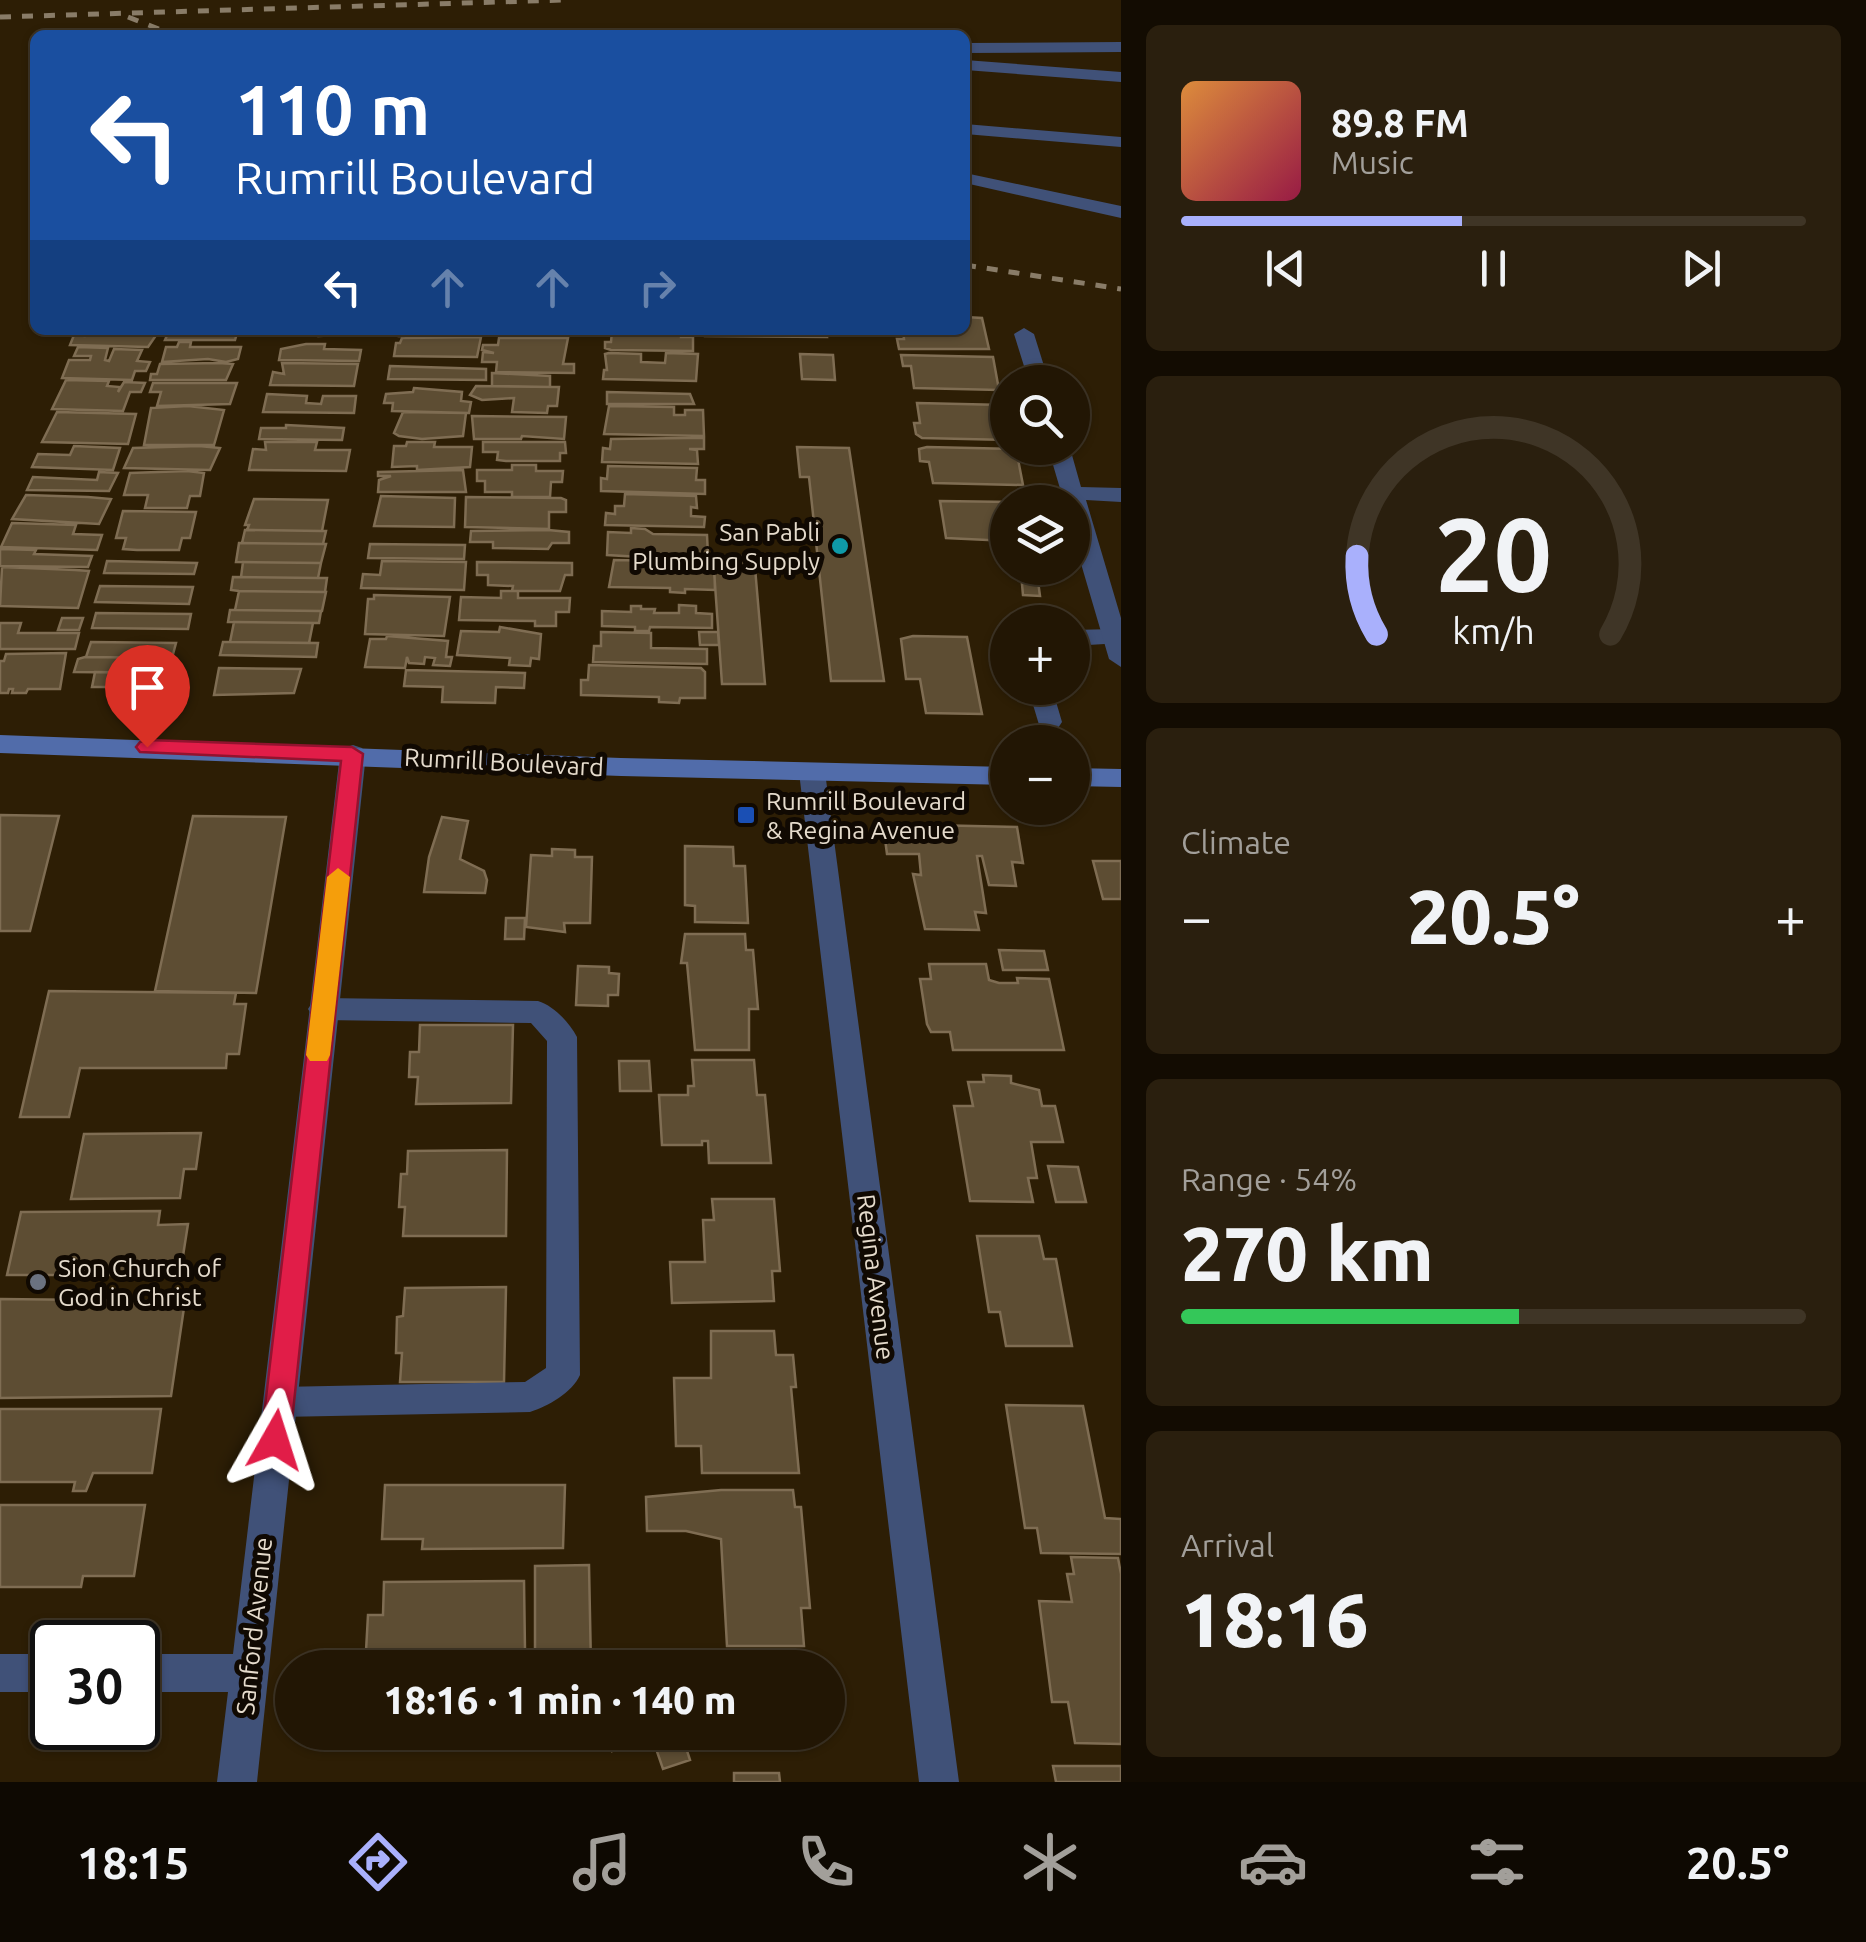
<!DOCTYPE html>
<html lang="en">
<head>
<meta charset="utf-8">
<style>
  :root { --surface:#221604; --page:#2a1f0e; --text:#f1f3f6; --muted:#a29f9a; --line:#3f3526; --accent:#a9b0fc }
  body { margin:0; font-family:Ubuntu,sans-serif; background:var(--page); color:var(--text); height:100vh; display:flex; flex-direction:column; font-size:38px; white-space:nowrap }
  * { box-sizing:border-box; margin:0 }
  p { font-size:32px; color:var(--muted) }
  .icon { flex:none; width:55px; height:55px; fill:none; stroke:currentColor; stroke-width:2; stroke-linecap:round; stroke-linejoin:round }
  .map { position:relative; flex:1; overflow:hidden }
  .drawer { display:flex; flex-direction:column; gap:25px; padding:25px; background:#130c02; width:745px }
  .drawer>* { flex:none }
  .guide { position:absolute; left:30px; top:30px; width:940px; height:305px; border-radius:15px; box-shadow:0 2px 8px #0004,0 0 0 2px var(--line); background:#1a4fa0; color:#fff; overflow:hidden }
  .tools { position:absolute; left:990px; top:365px; display:grid; gap:20px }
  .tools a { display:grid; place-items:center; width:100px; height:100px; border-radius:50%; background:var(--surface); box-shadow:0 2px 8px #0004,0 0 0 2px var(--line); font-size:50px }
  .speed { position:absolute; left:30px; top:1620px; display:flex; gap:20px; font-size:50px; font-weight:700; text-align:center }
  .speed>* { display:grid; place-content:center; width:130px; height:130px; border-radius:50%; background:var(--surface); box-shadow:0 2px 8px #0004,0 0 0 2px var(--line); line-height:1 }
  .speed .limit { border:5px solid #111; border-radius:15px; background:#fff; color:#111 }
  .pin { position:absolute; display:grid; place-items:center; width:85px; height:85px; color:#fff; margin:-102px -42px; border-radius:50% 50% 50% 0; rotate:-45deg; box-shadow:0 0 10px #0007 }
  .pin .icon { rotate:45deg }
  .me { position:absolute; width:110px; margin:-55px; rotate:6deg; stroke-linejoin:round; filter:drop-shadow(0 0 8px #0008) }
  .turn { display:flex; align-items:center; gap:35px; height:210px; padding:0 40px; font-size:45px }
  .turn .icon { width:130px; height:130px; stroke-width:2.5 }
  .turn b { display:block; font-size:70px; line-height:85px }
  .lanes { display:flex; align-items:center; height:95px; padding:0 40px; background:#0003; justify-content:center; gap:50px; direction:ltr }
  .lanes .off { opacity:.35 }
  .big { font-size:75px; font-weight:800; line-height:1.1 }
  .drawer .tile { flex:1; display:flex; flex-direction:column; justify-content:center; gap:15px; min-width:0; padding:0 35px; border-radius:15px; background:var(--page) }
  .drawer .dial { align-items:center; gap:0 }
  .dial svg { height:260px; overflow:visible; fill:none; stroke:var(--line); stroke-width:7; stroke-linecap:round; text-anchor:middle }
  .dial text { fill:var(--text); stroke:none }
  .song { display:flex; align-items:center; gap:30px }
  .cover { width:120px; height:120px; border-radius:15px; background:linear-gradient(135deg,hsl(30 70% 55%),hsl(340 70% 35%)) }
  .played { height:10px; border-radius:5px; background:linear-gradient(90deg,var(--accent) 45%,var(--line) 45%) }
  .keys { display:flex; justify-content:space-around; direction:ltr }
  .heat { display:flex; justify-content:space-between; align-items:center; font-size:55px; direction:ltr }
  .charge { height:15px; border-radius:8px; background:linear-gradient(90deg,#34c759 54%,var(--line) 0) }
  .trip { position:absolute; left:275px; top:1650px; width:570px; height:100px; border-radius:50px; background:var(--surface); box-shadow:0 2px 8px #0004,0 0 0 2px var(--line); font-weight:800; line-height:100px; text-align:center }
  .menu { display:flex; height:160px; justify-content:space-around; align-items:center; background:#0e0902; color:var(--muted) }
  .menu .icon { width:70px; height:70px }
  .menu .selected { color:var(--accent) }
  .menu b { font-size:45px; color:var(--text) }
  main { display:flex; flex:1; min-height:0 }
  .map>svg:first-child { display:block }
  .building { fill:#5d4d33; stroke:#7f6d53; stroke-width:2.5 }
  .lines { fill:none; stroke-linecap:round; stroke-linejoin:round }
  .service { fill:#405178; fill-rule:evenodd }
  .minor { fill:#405178; fill-rule:evenodd }
  .secondary { fill:#516caa; fill-rule:evenodd }
  .rail { stroke:#897c68; stroke-width:5; stroke-dasharray:11 11; stroke-linecap:butt }
  .route { fill:#e11d48; stroke:#92132f; stroke-width:2.5 }
  .slow { fill:#f59e0b }
  .culture-dot { fill:#0f9aa8; stroke:#100902; stroke-width:4 }
  .transit-dot { fill:#1a4fb4; stroke:#100902; stroke-width:4 }
  .worship-dot { fill:#6b7280; stroke:#100902; stroke-width:4 }
  .labels { text-anchor:middle; stroke-width:10; stroke-linejoin:round; paint-order:stroke }
  .poi-label { font-size:25px; fill:#e5dbcc; stroke:#100902; text-anchor:start }
  .street-label { font-size:25px; fill:#e5dbcc; stroke:#100902 }
</style>
</head>
<body>
<main>
<div class="map">
<svg width="1121" height="1782" viewBox="0 0 1121 1782">
  <rect width="100%" height="100%" fill="#2d1e05"/>
  <path class="building" d="M965,317L982,318L989,349H899L897,339H904L903,330H965Z
    M93,330H111L159,331L148,347L70,345L74,335L85,336Z
    M238,330L235,340H165L169,331Z
    M281,330H363V334L318,336Z
    M400,330H481L466,331V336L434,337L399,336Z
    M485,330H568V336L484,334Z
    M705,330H826L827,337L705,336Z
    M612,331L681,333V337H693V351L611,350L605,348V342H611Z
    M481,337L477,357L394,356L396,343H400L402,338Z
    M499,338H568L563,364H574V373L496,372L497,362H482L483,352L494,353L482,350L483,345H498Z
    M179,342H191L190,347H241L238,359L226,362L208,359L162,362L166,347H177Z
    M306,344H325L324,349L361,350L359,361L279,360L281,349Z
    M78,347L108,348L105,360L109,361L114,349L142,350L137,361L150,362L146,371H135L132,380L62,378L69,360H90L91,356H74Z
    M609,353L641,354V362L665,363L666,353L698,354L696,381L603,379L604,370H607L605,354Z
    M800,354L833,355L835,380L802,379Z
    M901,355L993,357L999,390L914,388L911,366H903Z
    M282,363L358,364L354,386L270,385L273,372L284,374Z
    M160,364L219,363L233,364L226,380H150L151,374H157Z
    M390,366L486,369V380L388,379Z
    M492,373L550,376V387L492,386Z
    M66,380L109,381L107,386L120,387L118,392L124,382L145,383L141,392H130L123,411L52,409Z
    M153,383H237L230,404L157,406L161,392H150Z
    M476,386L559,387L557,406H548L547,413L512,412L514,398L482,400L470,395Z
    M414,388L462,392L461,401L471,402L469,413L392,411L393,403H384L386,394L413,392Z
    M607,392L690,394L694,404H607Z
    M267,394L307,396L306,403L321,404L323,396H356L354,413L263,412Z
    M917,403L1004,405L1008,440L922,438L916,434L914,423H920Z
    M188,406L224,410L214,445H144L151,408Z
    M609,406L674,407V415H685V410H703L704,436L604,434Z
    M57,412L136,414L128,444L42,442Z
    M403,412L466,413L463,436L422,439L399,436L394,433Z
    M472,416L566,417L564,439L522,436L521,439H474Z
    M286,425L344,428L342,440L259,439L261,428H286Z
    M687,438H704V449H689L697,450L698,464L602,462L603,448L610,449L611,439Z
    M265,442H317L315,450H350L346,471L249,470L253,449L266,450Z
    M407,442H435L434,447H472L470,467L417,470V466L392,467L394,446H406Z
    M483,442H565L566,453H560V461H506L497,460L498,452H483Z
    M74,446L120,448L113,470L32,467L38,454L70,455Z
    M199,446L220,448L210,470L124,468L133,448Z
    M797,447L849,448L884,681H831L809,477H800Z
    M927,447L1016,449L1023,485L933,483L929,462L920,461L919,449Z
    M512,465H536V471H563L562,482H551L550,497H512V492H485V481H477V470H512Z
    M608,466L697,468L696,480H705V494L601,491V478L607,479Z
    M463,470L466,492H378L379,480L391,476H378V472Z
    M187,471L204,473L200,496H190L187,508H145L148,495H124L130,473Z
    M99,472L118,473L109,491L27,490L33,477L97,480Z
    M625,494L696,496L697,508L691,507V516L705,517L704,527L605,525L606,513L615,514V506H624Z
    M26,495L88,497L111,499L99,524L12,519Z
    M381,496L455,498L454,527L374,526Z
    M466,497L561,498L566,500V512H549V529L465,527Z
    M254,499L328,500L322,531L247,530L249,525H245Z
    M940,501L1013,502H1008V541L946,538Z
    M123,511L196,512L190,538H182L179,550H137L123,549L126,538H116Z
    M12,523L76,525L73,534L102,535L97,550L1,547Z
    M631,528L645,529L653,534L707,535L708,555H699L693,560L607,555L608,532L631,533Z
    M245,530L322,531H326L323,544L242,543Z
    M548,530L569,532V543H552L548,549L493,548V542H470L471,531Z
    M239,543L323,544H326L321,563L236,562Z
    M370,544L465,545L464,559L368,558Z
    M0,549L36,550L34,554L92,556L88,567L0,566Z
    M713,556H754L765,684H722Z
    M614,560L714,562L715,590L685,589V593L670,592V588L609,587Z
    M107,561L197,563L194,574L104,573Z
    M382,561L466,562L464,590L361,588L363,574L380,575Z
    M243,562L321,563L318,578L241,577Z
    M477,562L572,563V575H565L560,591H512L513,586L488,585V575H477Z
    M2,567L75,570L89,571L78,608L0,606Z
    M1021,573L1037,574L1040,596L1023,595Z
    M233,577L318,578H327L325,592L239,591L231,590Z
    M100,586L193,587L189,604L95,602Z
    M239,591L325,592H326L322,611L235,610Z
    M501,591H518V598H570L569,612H556V626H535V621L459,620L461,597L501,598Z
    M374,595L450,597L444,636L365,634L368,599H374Z
    M679,605L696,606V613L712,614V628L650,627L649,631H635V627L602,626V611L631,612V606H641V609H655L654,613H679Z
    M230,610H235L321,611L319,623L228,622Z
    M96,613L191,614L188,629L92,628Z
    M62,618H83L79,630H58Z
    M234,622L313,623L309,643L230,642Z
    M0,623H21L18,633H79L75,649H0Z
    M500,627L541,634L539,659L531,658L530,666L509,665L510,658L457,655L461,631L499,632Z
    M601,632L651,633V648L707,649V664L593,662L594,646H601Z
    M699,632H718L719,645H700Z
    M387,636L448,641L446,657H452L450,666L433,665L435,658L425,657L424,664L409,663L407,657L405,668L365,667L370,639H386Z
    M913,636L967,637L982,714L926,713L920,679H906L901,639Z
    M91,642L176,643L172,658L86,657Z
    M223,642H230L318,643L316,657L220,655Z
    M66,653L60,689H28L26,693H12L13,689H9L8,693H0V661H4L6,654Z
    M85,657H86L172,658L168,673L74,672L78,659Z
    M589,665L701,668L705,672V698H680L679,703L659,702V697L581,695V680H588Z
    M219,668L301,669L294,693L214,695Z
    M406,670L525,673L524,688L496,687L495,703L442,702L443,687L404,686Z
    M95,672L166,673L162,687H92Z
    M0,815L59,816L30,931H0Z
    M193,816L286,817L256,993L155,991Z
    M442,817L468,821L460,859L484,871L487,880L485,893L424,892L429,857Z
    M883,824L1017,827L1023,863L1012,862L1016,886L989,885L982,856H977L986,913L975,912L979,930L925,929L913,874L921,875L919,854H887Z
    M685,846L733,847L734,866H745L748,923L695,922V906L685,905Z
    M552,849L575,850V857H592L590,923H564L565,932L526,927L531,855L552,856Z
    M1093,861H1121V899H1103Z
    M506,918H525L524,939H505Z
    M685,934H745L746,950H753L758,1009H749V1050H695L687,963H681Z
    M999,950L1044,951L1048,970H1003Z
    M929,964H986L989,980L999,983H1018L1017,978L1049,979L1064,1050H953L950,1032H931L927,1024L920,979H931Z
    M578,966L609,967V973L619,974L618,995H608V1006L576,1005Z
    M49,991L236,993L234,1004H246L239,1054H227L226,1068H80L69,1117H20Z
    M420,1025H513L511,1103L416,1104L418,1077H409L410,1052H419Z
    M692,1060H754L757,1095H765L771,1163H709L708,1141H702V1145H662L659,1095H688V1086H694Z
    M619,1061H649L651,1091H620Z
    M983,1075L1011,1076V1083L1039,1090L1042,1106H1055L1063,1142H1031L1037,1178H1028L1033,1202L970,1201L954,1106H973L968,1082H984Z
    M201,1133L196,1169H184L180,1198L71,1199L84,1134Z
    M507,1150L506,1236H403L405,1207H399L401,1174H407L408,1151Z
    M1048,1166L1078,1167L1086,1202H1056Z
    M712,1199H774L780,1271H772L774,1301L672,1303L670,1262H705L703,1220H714Z
    M160,1211L158,1225L188,1224L180,1275H7L21,1212Z
    M977,1236H1039L1044,1259H1056L1072,1346H1006L1000,1312H989Z
    M506,1287L504,1382H400L402,1353H396L397,1317L403,1316L405,1288Z
    M0,1299L185,1301L171,1396L0,1398Z
    M711,1331H774L776,1355H793L796,1387H791L799,1473H702L701,1446H676L674,1378H711Z
    M1006,1405L1083,1406L1105,1518L1121,1519V1554L1041,1553L1037,1528H1025Z
    M0,1409H161L152,1473H93L86,1491H73L75,1482H0Z
    M385,1485H565L563,1548L422,1549L423,1539H382Z
    M721,1490H793L795,1507H801L810,1608H801L804,1646H727L721,1539L686,1531H647L646,1497Z
    M0,1505H145L134,1576H83L81,1587H0Z
    M1071,1557L1118,1558L1121,1574V1744L1075,1743L1068,1702H1052L1039,1601L1072,1602L1067,1574H1074Z
    M589,1565L591,1666H535V1566Z
    M524,1581L525,1650L366,1651L368,1615H383L384,1582Z
    M605,1732H636L639,1740L612,1751Z
    M672,1732H681L690,1760L663,1769L653,1740Z
    M1053,1766H1121V1782H1056Z
    M734,1773H779L780,1782H734Z"/>
  <g class="lines">
    <path class="service" d="M1121,42V52L965,53V43Z
      M965,60L1121,72V82L965,70Z
      M965,124L1121,137V147L965,134Z
      M965,173L1121,206V218L965,183Z
      M1115,629L1121,631V643L1072,646V630Z
      M1028,688H1052L1062,722L1058,728H1040Z
      M323,998L538,1001C554,1006 569,1022 577,1037L580,1375C572,1393 548,1406 530,1412L280,1417L268,1413L263,1402L268,1391L280,1387L525,1382L546,1368L547,1041L531,1023L323,1020L313,1017L308,1009L313,1001Z"/>
    <path class="minor" d="M1024,328L1034,334L1049,382H1029L1014,334Z
      M1048,448H1070L1081,487L1121,488V502L1086,500L1121,618V667L1109,659L1072,533V502H1064Z
      M353,745L362,748L366,754L257,1782H217L228,1692H138V1654H233L340,754L344,748Z
      M812,763L821,766L825,772L959,1782H919L799,772L803,766Z
      M0,1654H52V1692H0Z"/>
    <path class="secondary" d="M0,735L621,758L1008,767V785L621,776L0,753Z
      M1072,768L1121,769V787L1072,786Z"/>
    <path class="rail" d="M0,17L563,0
      M128,17L174,35
      M965,265L1121,289"/>
  </g>
  <path class="route" d="M147,740L352,747L363,754L290,1440L285,1450L275,1453L265,1450L261,1440L341,761L140,752L136,747L140,742Z"/>
  <path class="slow" d="M338,868L350,877L330,1055L327,1061H310L306,1055L327,877Z"/>
  <circle class="culture-dot" cx="840" cy="546" r="10"/>
  <rect class="transit-dot" x="736" y="805" width="20" height="20" rx="5"/>
  <circle class="worship-dot" cx="38" cy="1282" r="10"/>
  <g class="labels">
    <g class="poi-label">
      <text x="820" y="541" text-anchor="end">San Pabli<tspan x="820" dy="29">Plumbing Supply</tspan></text>
      <text x="766" y="810">Rumrill Boulevard<tspan x="766" dy="29">&amp; Regina Avenue</tspan></text>
      <text x="58" y="1277">Sion Church of<tspan x="58" dy="29">God in Christ</tspan></text>
    </g>
    <g class="street-label">
      <text transform="translate(504 762) rotate(3)" y="9">Rumrill Boulevard</text>
      <text transform="translate(876 1277) rotate(83)" y="9">Regina Avenue</text>
      <text transform="translate(254 1626) rotate(-84)" y="9">Sanford Avenue</text>
    </g>
  </g>
</svg>
<div class="tools">
<a><svg class="icon" aria-label="search" viewBox="0 0 24 24"><circle cx="10" cy="10" r="6"/><path d="M15 15l6 6"/></svg></a>
<a><svg class="icon" aria-label="layers" viewBox="0 0 24 24"><path d="M12 4l9 5-9 5-9-5zM3 14l9 5 9-5"/></svg></a>
<a>+</a>
<a>−</a>
</div>
<div class="speed"><div class="limit">30</div></div>
<div class="pin" style="left:147px;top:747px;background:#d93025"><svg class="icon" aria-label="arrive" viewBox="0 0 24 24"><path d="M6 21V4h12l-3 4 3 4H6"/></svg></div>
<svg class="me" style="left:275px;top:1440px" viewBox="-20 -20 40 40"><path d="M0-17L14 15 0 8-14 15z" fill="#e11d48" stroke="#fff" stroke-width="4"/></svg>
<div class="trip">18:16 · 1 min · 140 m</div>
<div class="guide">
<div class="turn"><svg class="icon" aria-label="left" viewBox="0 0 24 24"><path d="M17 20v-9H6M10 6l-5 5 5 5"/></svg><div><b>110 m</b>Rumrill Boulevard</div></div>
<div class="lanes"><svg class="icon" aria-label="left" viewBox="0 0 24 24"><path d="M17 20v-9H6M10 6l-5 5 5 5"/></svg><svg class="icon off" aria-label="ahead" viewBox="0 0 24 24"><path d="M12 20V5M6 11l6-6 6 6"/></svg><svg class="icon off" aria-label="ahead" viewBox="0 0 24 24"><path d="M12 20V5M6 11l6-6 6 6"/></svg><svg class="icon off" aria-label="right" viewBox="0 0 24 24"><path d="M7 20v-9h11M14 6l5 5-5 5"/></svg></div>
</div>
</div>
<section class="drawer">
<div class="tile">
<div class="song"><i class="cover"></i><div><b>89.8 FM</b><p>Music</p></div></div>
<div class="played"></div>
<div class="keys"><svg class="icon" aria-label="previous" viewBox="0 0 24 24"><path d="M18 5L8 12l10 7zM5 5v14"/></svg><svg class="icon" aria-label="pause" viewBox="0 0 24 24"><path d="M8 5v14M16 5v14"/></svg><svg class="icon" aria-label="next" viewBox="0 0 24 24"><path d="M6 5l10 7-10 7zM19 5v14"/></svg></div>
</div>
<div class="tile dial"><svg viewBox="0 0 100 80">
<path d="M14 69A42 42 0 1 1 86 69"/>
<path d="M14 69A42 42 0 0 1 8 45" stroke="#a9b0fc"/>
<text x="50" y="56" font-size="32" font-weight="700">20</text>
<text x="50" y="72" font-size="11">km/h</text>
</svg></div>
<div class="tile"><p>Climate</p>
<div class="heat"><a>−</a><b class="big">20.5°</b><a>+</a></div>
</div>
<div class="tile"><p>Range · 54%</p><b class="big">270 km</b><div class="charge"></div></div>
<div class="tile"><p>Arrival</p><b class="big">18:16</b></div>
</section>
</main>
<nav class="menu">
<b>18:15</b>
<svg class="icon selected" aria-label="directions" viewBox="0 0 24 24"><path d="M12 3l9 9-9 9-9-9zM9 14v-3h6M13 9l2 2-2 2"/></svg>
<svg class="icon" aria-label="music" viewBox="0 0 24 24"><path d="M9 18V5l10-2v13"/><circle cx="6" cy="18" r="3"/><circle cx="16" cy="16" r="3"/></svg>
<svg class="icon" aria-label="phone" viewBox="0 0 24 24"><path d="M5 4h4l2 5-3 2q2 4 5 5l2-3 5 2v4C11 20 4 13 5 4z"/></svg>
<svg class="icon" aria-label="climate" viewBox="0 0 24 24"><path d="M12 3v18M4 7l16 10M4 17L20 7"/></svg>
<svg class="icon" aria-label="car" viewBox="0 0 24 24"><path d="M5 17H2v-5l4-1 3-4h7l3 4 3 1v5h-3M9 17h6M6 11h13"/><circle cx="7" cy="17" r="2"/><circle cx="17" cy="17" r="2"/></svg>
<svg class="icon" aria-label="filters" viewBox="0 0 24 24"><path d="M4 7h16M4 17h16"/><circle cx="9" cy="7" r="2"/><circle cx="15" cy="17" r="2"/></svg>
<b>20.5°</b>
</nav>
</body>
</html>
